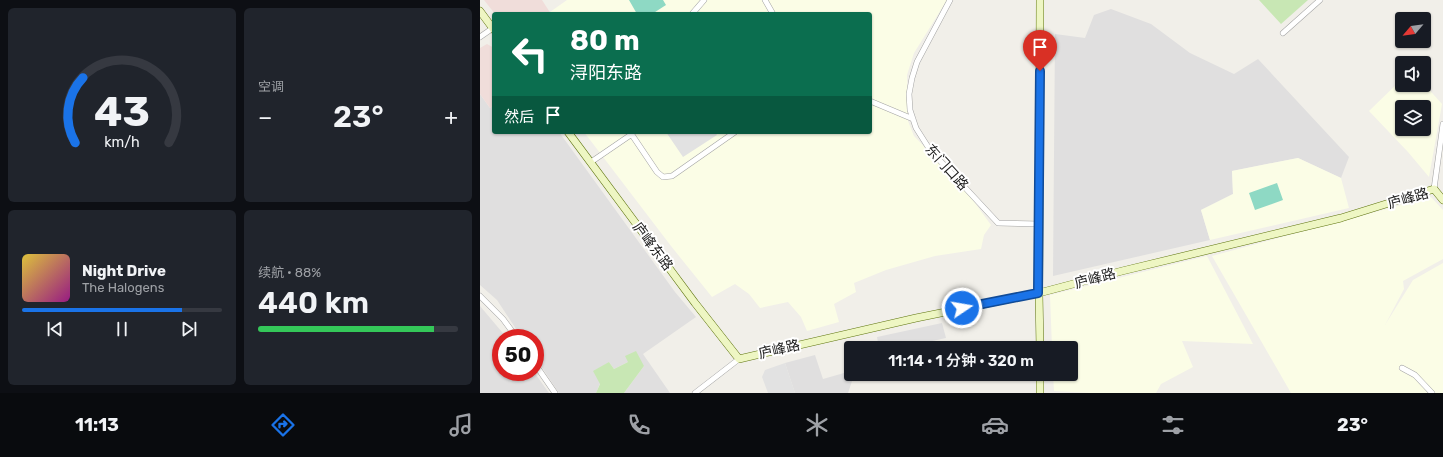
<!DOCTYPE html>
<html lang="zh">
<head>
<meta charset="utf-8">
<style>
  :root { --surface:#171b24; --page:#20242c; --text:#f1f3f6; --muted:#9ea1a6; --line:#363941; --accent:#1a73e8 }
  body { margin:0; font-family:Rubik,"Noto Sans SC",sans-serif; background:var(--page); color:var(--text); height:100vh; display:flex; flex-direction:column; font-size:15px; white-space:nowrap }
  * { box-sizing:border-box; margin:0 }
  p { font-size:13px; color:var(--muted) }
  .icon { flex:none; width:22px; height:22px; fill:none; stroke:currentColor; stroke-width:2; stroke-linecap:round; stroke-linejoin:round }
  .map { position:relative; flex:1; overflow:hidden }
  .panel { display:flex; flex-direction:column; gap:8px; padding:8px; background:#0d0f14; width:480px }
  .panel>* { flex:none }
  .banner { position:absolute; left:12px; top:12px; width:380px; height:122px; border-radius:4px; box-shadow:0 1px 3px #0004; background:#0b6e4f; color:#fff; overflow:hidden }
  .needle { width:26px; rotate:241deg }
  .controls { position:absolute; left:915px; top:12px; display:grid; gap:8px }
  .controls a { display:grid; place-items:center; width:36px; height:36px; border-radius:4px; background:var(--surface); box-shadow:0 1px 3px #0004; font-size:20px }
  .speed { position:absolute; left:12px; top:329px; display:flex; gap:8px; font-size:20px; font-weight:700; text-align:center }
  .speed>* { display:grid; place-content:center; width:52px; height:52px; border-radius:50%; background:var(--surface); box-shadow:0 1px 3px #0004; line-height:1 }
  .speed .limit { border:6px solid #d22; background:#fff; color:#111 }
  .pin { position:absolute; display:grid; place-items:center; width:34px; height:34px; color:#fff; margin:-41px -17px; border-radius:50% 50% 50% 0; rotate:-45deg; box-shadow:0 0 4px #0007 }
  .pin .icon { rotate:45deg }
  .me { position:absolute; width:44px; margin:-22px; rotate:78deg; stroke-linejoin:round; filter:drop-shadow(0 0 3px #0008) }
  .turn { display:flex; align-items:center; gap:14px; height:84px; padding:0 12px; font-size:18px }
  .turn .icon { width:52px; height:52px; stroke-width:2.5 }
  .turn b { display:block; font-size:28px; line-height:34px }
  .then { display:flex; align-items:center; height:38px; padding:0 12px; background:#0003; gap:8px; font-size:15px }
  .big { font-size:30px; font-weight:600; line-height:1.1 }
  .panel .tile { flex:1; display:flex; flex-direction:column; justify-content:center; gap:6px; min-width:0; padding:0 14px; border-radius:6px; background:var(--page) }
  .panel .dial { align-items:center; gap:0 }
  .dial svg { height:104px; overflow:visible; fill:none; stroke:var(--line); stroke-width:7; stroke-linecap:round; text-anchor:middle }
  .dial text { fill:var(--text); stroke:none }
  .song { display:flex; align-items:center; gap:12px }
  .cover { width:48px; height:48px; border-radius:6px; background:linear-gradient(135deg,hsl(50 70% 55%),hsl(310 70% 35%)) }
  .played { height:4px; border-radius:2px; background:linear-gradient(90deg,var(--accent) 80%,var(--line) 80%) }
  .keys { display:flex; justify-content:space-around; direction:ltr }
  .heat { display:flex; justify-content:space-between; align-items:center; font-size:22px; direction:ltr }
  .charge { height:6px; border-radius:3px; background:linear-gradient(90deg,#34c759 88%,var(--line) 0) }
  .panel .tiles { flex:1; display:grid; gap:8px; grid-template-columns:repeat(2,1fr) }
  .trip { position:absolute; left:364px; top:341px; width:234px; height:40px; border-radius:4px; background:var(--surface); box-shadow:0 1px 3px #0004; font-weight:600; line-height:40px; text-align:center }
  .tabs { display:flex; height:64px; justify-content:space-around; align-items:center; background:#090b0e; color:var(--muted) }
  .tabs .icon { width:28px; height:28px }
  .tabs .current { color:var(--accent) }
  .tabs b { font-size:18px; color:var(--text) }
  main { display:flex; flex:1; min-height:0 }
  .map>svg:first-child { display:block }
  .residential { fill:#e0dfdf }
  .commercial { fill:#f0ddda }
  .education { fill:#fbfde6; fill-rule:evenodd }
  .grass { fill:#c8e7b4 }
  .pitch { fill:#8ed9c4 }
  .parking { fill:#e2e2e2 }
  .lines { fill:none; stroke-linecap:round; stroke-linejoin:round }
  .minor-casing { stroke:#a3a3a3; stroke-width:6 }
  .secondary-casing { stroke:#5e740e; stroke-width:8 }
  .minor { stroke:#fff; stroke-width:5 }
  .secondary { stroke:#eef6c3; stroke-width:7 }
  .route-casing { stroke:#114b97; stroke-width:10 }
  .route { stroke:#1a73e8; stroke-width:7 }
  .labels { text-anchor:middle; stroke-width:4; stroke-linejoin:round; paint-order:stroke }
  .street-label { font-size:14px; fill:#222; stroke:#fff }
</style>
</head>
<body>
<main>
<section class="panel">
<div class="tiles">
<div class="tile dial"><svg viewBox="0 0 100 80">
<path d="M14 69A42 42 0 1 1 86 69"/>
<path d="M14 69A42 42 0 0 1 20 19" stroke="#1a73e8"/>
<text x="50" y="56" font-size="32" font-weight="700">43</text>
<text x="50" y="72" font-size="11">km/h</text>
</svg></div>
<div class="tile"><p>空调</p>
<div class="heat"><a>−</a><b class="big">23°</b><a>+</a></div>
</div>
<div class="tile">
<div class="song"><i class="cover"></i><div><b>Night Drive</b><p>The Halogens</p></div></div>
<div class="played"></div>
<div class="keys"><svg class="icon" aria-label="previous" viewBox="0 0 24 24"><path d="M18 5L8 12l10 7zM5 5v14"/></svg><svg class="icon" aria-label="pause" viewBox="0 0 24 24"><path d="M8 5v14M16 5v14"/></svg><svg class="icon" aria-label="next" viewBox="0 0 24 24"><path d="M6 5l10 7-10 7zM19 5v14"/></svg></div>
</div>
<div class="tile"><p>续航 · 88%</p><b class="big">440 km</b><div class="charge"></div></div>
</div>
</section>
<div class="map">
<svg width="963" height="393" viewBox="0 0 963 393">
  <rect width="100%" height="100%" fill="#f1efe9"/>
  <path class="residential" d="M631,9L671,24L710,53L754,74L778,59L869,157L861,178L818,158L752,171L753,194L721,210L730,240L573,276L575,34L605,38L614,15Z
    M0,94L10,108L14,105V132H79L195,292L216,317L163,354L190,393H144L164,366L148,362L134,369L129,362L116,393H79L55,357V338H42L17,300L0,285Z
    M0,306L27,338H21V372H54L69,393H0Z
    M462,323L466,338L434,345L435,348H399L397,337Z
    M335,355L343,379L364,373L374,375L368,393H315L305,363Z"/>
  <path class="commercial" d="M4,0H62L71,14H15Z
    M7,44L14,48V105L10,108L0,94V48Z"/>
  <path class="education" d="M87,0H467L434,53L427,75L428,121L434,136L484,188L511,225L504,235L501,249L455,256L406,270L374,283L376,292L354,304L359,322L327,331L321,317L308,302L280,308L269,294L255,284L232,297L191,246L104,132H390V14H71L70,12Z
    M922,79V85H944V84L962,104L949,177L928,152L889,111ZM922,107H944V129H922Z
    M818,158L861,178L869,208L730,240L721,210L753,194L752,171Z
    M951,197L963,210V259L923,281L924,289L905,325L933,280L963,263V393H811L732,256Z
    M727,256L773,344L702,341L713,367L681,384L676,393H610L574,391L573,374H591V348H572L570,295Z"/>
  <path class="grass" d="M779,0H828L801,24Z
    M156,351L164,366L144,393H116L120,384L113,371L129,362L134,369L148,362L145,356Z"/>
  <path class="pitch" d="M149,0H183L186,5L172,14H157Z
    M797,183L803,200L775,210L769,193Z"/>
  <path class="parking" d="M186,132H235L237,135L203,157Z
    M305,363L315,393H288L282,377L285,370Z"/>
  <g class="lines">
    <defs>
      <path id="minor" d="M285,0L293,14
        M470,0L437,62L432,78L429,94L430,110L436,128L450,150L518,223L559,224
        M212,14L224,0
        M803,33L840,0
        M0,37L13,28
        M390,101L433,119
        M150,132L177,172L183,177L192,176L255,132
        M111,162L152,134
        M954,189L963,124
        M0,296L23,319L37,338
        M55,364L75,393
        M922,368L935,375L952,393
        M215,393L259,359"/>
      <path id="secondary" d="M0,11L14,30
        M88,132L215,303L259,359L436,318L559,293L642,271L861,218L954,189L963,200
        M560,348L559,293L560,0
        M560,374V393"/>
    </defs>
    <use href="#minor" class="minor-casing"/>
    <use href="#secondary" class="secondary-casing"/>
    <use href="#minor" class="minor"/>
    <use href="#secondary" class="secondary"/>
  </g>
  <g class="lines">
    <defs>
      <path id="route" d="M482,308L558,293L560,71"/>
    </defs>
    <use href="#route" class="route-casing"/>
    <use href="#route" class="route"/>
  </g>
  <g class="labels">
    <g class="street-label">
      <text transform="translate(467 167) rotate(48)" y="5">东门口路</text>
      <text transform="translate(928 198) rotate(-16)" y="5">庐峰路</text>
      <text transform="translate(173 246) rotate(53)" y="5">庐峰东路</text>
      <text transform="translate(615 278) rotate(-15)" y="5">庐峰路</text>
      <text transform="translate(299 349) rotate(-13)" y="5">庐峰路</text>
    </g>
  </g>
</svg>
<div class="controls">
<a><svg class="needle" viewBox="-14 -14 28 28"><path d="M0-13l5 13h-10z" fill="#e53935"/><path d="M0 13l5-13h-10z" fill="#9ea1a6"/></svg></a>
<a><svg class="icon" aria-label="sound" viewBox="0 0 24 24"><path d="M4 9h4l5-4v14l-5-4H4zM17 9q2 3 0 6"/></svg></a>
<a><svg class="icon" aria-label="layers" viewBox="0 0 24 24"><path d="M12 4l9 5-9 5-9-5zM3 14l9 5 9-5"/></svg></a>
</div>
<div class="speed"><div class="limit">50</div></div>
<div class="pin" style="left:560px;top:71px;background:#d93025"><svg class="icon" aria-label="arrive" viewBox="0 0 24 24"><path d="M6 21V4h12l-3 4 3 4H6"/></svg></div>
<svg class="me" style="left:482px;top:308px" viewBox="-20 -20 40 40"><circle r="17" fill="#1a73e8" stroke="#fff" stroke-width="3"/><path d="M0-11L8 9 0 5-8 9z" fill="#fff"/></svg>
<div class="trip">11:14 · 1 分钟 · 320 m</div>
<div class="banner">
<div class="turn"><svg class="icon" aria-label="left" viewBox="0 0 24 24"><path d="M17 20v-9H6M10 6l-5 5 5 5"/></svg><div><b>80 m</b>浔阳东路</div></div>
<div class="then">然后<svg class="icon" aria-label="arrive" viewBox="0 0 24 24"><path d="M6 21V4h12l-3 4 3 4H6"/></svg></div>
</div>
</div>
</main>
<nav class="tabs">
<b>11:13</b>
<svg class="icon current" aria-label="directions" viewBox="0 0 24 24"><path d="M12 3l9 9-9 9-9-9zM9 14v-3h6M13 9l2 2-2 2"/></svg>
<svg class="icon" aria-label="music" viewBox="0 0 24 24"><path d="M9 18V5l10-2v13"/><circle cx="6" cy="18" r="3"/><circle cx="16" cy="16" r="3"/></svg>
<svg class="icon" aria-label="phone" viewBox="0 0 24 24"><path d="M5 4h4l2 5-3 2q2 4 5 5l2-3 5 2v4C11 20 4 13 5 4z"/></svg>
<svg class="icon" aria-label="climate" viewBox="0 0 24 24"><path d="M12 3v18M4 7l16 10M4 17L20 7"/></svg>
<svg class="icon" aria-label="car" viewBox="0 0 24 24"><path d="M5 17H2v-5l4-1 3-4h7l3 4 3 1v5h-3M9 17h6M6 11h13"/><circle cx="7" cy="17" r="2"/><circle cx="17" cy="17" r="2"/></svg>
<svg class="icon" aria-label="filters" viewBox="0 0 24 24"><path d="M4 7h16M4 17h16"/><circle cx="9" cy="7" r="2"/><circle cx="15" cy="17" r="2"/></svg>
<b>23°</b>
</nav>
</body>
</html>
